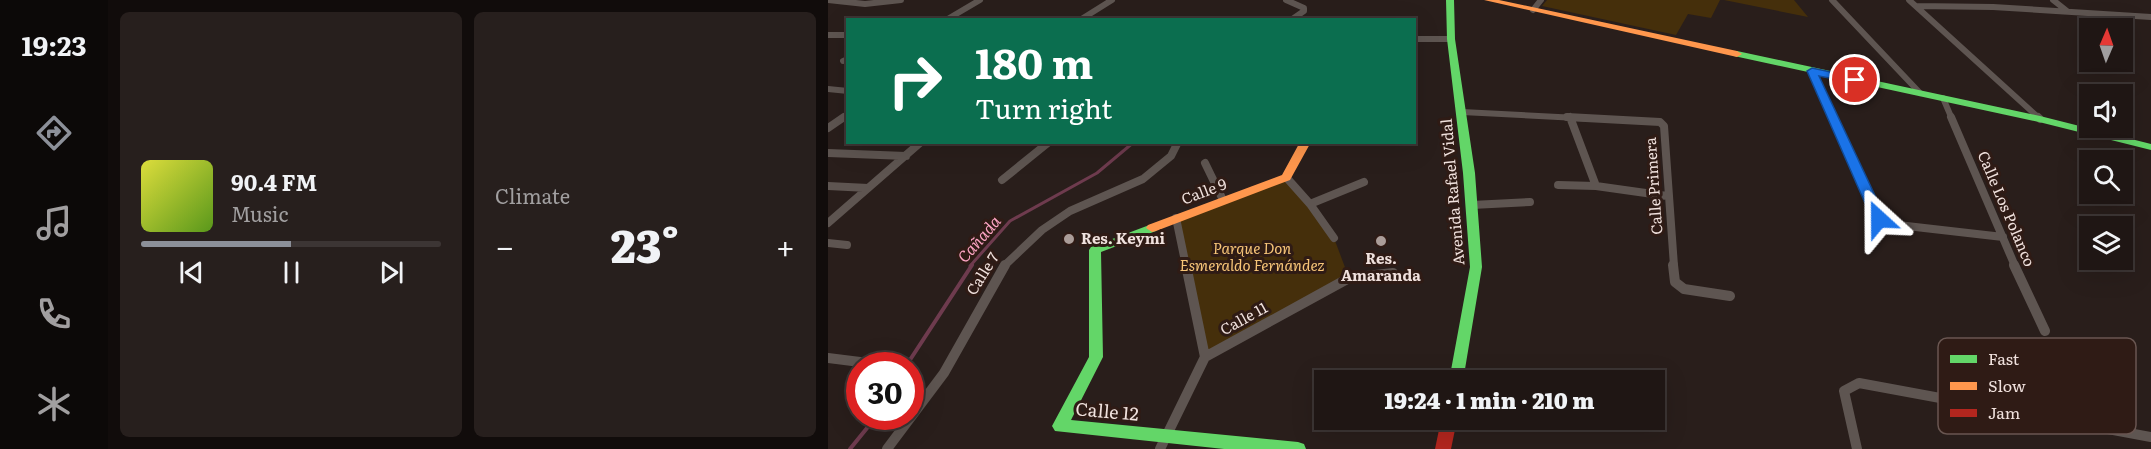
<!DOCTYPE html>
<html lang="en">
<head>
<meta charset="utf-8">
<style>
  :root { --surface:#1f1614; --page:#271f1d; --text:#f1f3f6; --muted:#a19fa0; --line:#3c3534; --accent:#8c9099 }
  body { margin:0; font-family:Literata,serif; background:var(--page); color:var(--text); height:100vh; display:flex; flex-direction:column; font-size:22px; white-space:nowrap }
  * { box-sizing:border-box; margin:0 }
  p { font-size:20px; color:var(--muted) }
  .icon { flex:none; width:33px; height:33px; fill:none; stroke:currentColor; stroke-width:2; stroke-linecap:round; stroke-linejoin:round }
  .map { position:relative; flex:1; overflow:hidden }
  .sheet { display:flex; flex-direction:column; gap:12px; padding:12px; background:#110c0b; width:720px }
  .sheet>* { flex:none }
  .top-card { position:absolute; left:18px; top:18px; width:570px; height:126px; border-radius:0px; box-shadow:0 6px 24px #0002,0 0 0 2px var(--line); background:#0b6e4f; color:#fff; overflow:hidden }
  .needle { width:39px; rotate:2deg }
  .fabs { position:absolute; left:1251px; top:18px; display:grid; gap:12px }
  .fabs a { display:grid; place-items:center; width:54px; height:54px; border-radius:0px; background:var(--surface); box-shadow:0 6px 24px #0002,0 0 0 2px var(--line); font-size:30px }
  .speed { position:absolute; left:18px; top:352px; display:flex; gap:12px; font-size:30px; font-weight:700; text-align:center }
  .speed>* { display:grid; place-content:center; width:78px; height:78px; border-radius:50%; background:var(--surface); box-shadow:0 6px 24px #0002,0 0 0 2px var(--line); line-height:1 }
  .speed .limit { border:9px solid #d22; background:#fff; color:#111 }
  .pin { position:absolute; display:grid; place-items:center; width:51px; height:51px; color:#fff; margin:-26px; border:3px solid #fff; border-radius:50%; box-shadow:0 2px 6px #0007 }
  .me { position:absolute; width:66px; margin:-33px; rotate:336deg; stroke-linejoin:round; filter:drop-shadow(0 0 4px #0008) }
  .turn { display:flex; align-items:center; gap:21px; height:126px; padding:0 30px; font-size:27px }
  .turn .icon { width:78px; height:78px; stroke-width:2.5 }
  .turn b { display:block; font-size:42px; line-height:51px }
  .big { font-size:45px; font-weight:800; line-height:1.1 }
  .sheet .tile { flex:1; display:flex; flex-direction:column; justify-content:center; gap:9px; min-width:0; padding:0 21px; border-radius:9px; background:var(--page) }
  .song { display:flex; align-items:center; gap:18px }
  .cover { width:72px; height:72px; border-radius:9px; background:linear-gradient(135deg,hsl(60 70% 55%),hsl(90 70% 35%)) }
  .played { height:6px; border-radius:3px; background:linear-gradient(90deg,var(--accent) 50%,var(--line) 50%) }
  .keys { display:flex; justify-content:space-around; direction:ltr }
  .heat { display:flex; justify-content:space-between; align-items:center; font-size:33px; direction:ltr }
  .sheet .tiles { flex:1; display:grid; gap:12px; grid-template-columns:repeat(2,1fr) }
  .trip { position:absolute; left:486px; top:370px; width:351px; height:60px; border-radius:0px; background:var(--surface); box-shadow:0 6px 24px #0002,0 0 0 2px var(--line); font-weight:800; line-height:60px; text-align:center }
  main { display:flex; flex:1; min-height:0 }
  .dock { display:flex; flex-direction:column; width:108px; justify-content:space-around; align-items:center; background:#0c0908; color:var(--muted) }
  .dock .icon { width:42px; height:42px }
  .dock .selected { color:var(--accent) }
  .dock b { font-size:27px; color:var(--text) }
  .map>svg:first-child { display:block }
  .green { fill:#452f0b }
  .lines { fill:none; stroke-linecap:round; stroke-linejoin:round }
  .stream-far1 { stroke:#6e3b4e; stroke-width:3 }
  .stream { stroke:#6e3b4e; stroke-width:4 }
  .street-far2 { stroke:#5e5551; stroke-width:6 }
  .street-far1 { stroke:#5e5551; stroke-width:8 }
  .street { stroke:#5e5551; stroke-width:10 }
  .fast { fill:#63d668; fill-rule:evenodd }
  .slow { fill:#ff974d; fill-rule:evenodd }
  .jam { fill:#b3261e; fill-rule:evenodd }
  .route { fill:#1a73e8; stroke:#114b97; stroke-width:1.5 }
  .poi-dot { fill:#aa9d99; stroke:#2f1b15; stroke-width:2 }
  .labels { text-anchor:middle; stroke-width:6; stroke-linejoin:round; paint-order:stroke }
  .street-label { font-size:15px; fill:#f0e1dd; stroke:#2f1b15 }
  .poi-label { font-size:15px; font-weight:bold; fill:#f0e1dd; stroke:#2f1b15; text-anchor:start }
  .park-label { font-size:15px; font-style:italic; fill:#f7c578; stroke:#2f1b15 }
  .water-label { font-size:16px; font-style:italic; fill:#fca4c3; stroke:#2f1b15 }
  .near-street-label { font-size:18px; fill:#f0e1dd; stroke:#2f1b15 }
  .key { fill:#2f1b15; stroke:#695651; stroke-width:1.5 }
  .key-label { font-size:16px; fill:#f0e1dd }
</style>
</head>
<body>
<main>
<nav class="dock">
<b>19:23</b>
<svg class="icon selected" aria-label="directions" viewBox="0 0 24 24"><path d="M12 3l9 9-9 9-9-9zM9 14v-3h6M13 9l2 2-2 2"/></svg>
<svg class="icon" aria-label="music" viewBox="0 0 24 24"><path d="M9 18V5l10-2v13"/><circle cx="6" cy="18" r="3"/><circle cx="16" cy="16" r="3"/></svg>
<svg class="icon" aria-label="phone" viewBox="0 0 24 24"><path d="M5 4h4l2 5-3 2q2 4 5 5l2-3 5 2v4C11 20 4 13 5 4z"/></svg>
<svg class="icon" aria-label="climate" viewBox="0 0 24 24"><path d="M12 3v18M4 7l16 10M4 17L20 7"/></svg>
</nav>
<section class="sheet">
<div class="tiles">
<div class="tile">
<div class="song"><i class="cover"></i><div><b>90.4 FM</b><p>Music</p></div></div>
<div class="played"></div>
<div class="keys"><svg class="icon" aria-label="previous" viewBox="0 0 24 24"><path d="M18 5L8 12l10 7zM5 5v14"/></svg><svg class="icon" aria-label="pause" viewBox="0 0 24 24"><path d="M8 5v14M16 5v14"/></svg><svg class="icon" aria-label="next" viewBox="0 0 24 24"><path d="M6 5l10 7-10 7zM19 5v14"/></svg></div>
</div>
<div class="tile"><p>Climate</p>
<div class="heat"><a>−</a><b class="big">23°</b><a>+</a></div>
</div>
</div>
</section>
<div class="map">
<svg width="1323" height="449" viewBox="0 0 1323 449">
  <rect width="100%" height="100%" fill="#291e1b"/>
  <path class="green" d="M719,0H892L883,18L860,14L848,35L714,6Z
    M896,0H966L980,17Z
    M458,177L506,238L521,278L377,357L348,218Z"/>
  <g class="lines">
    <path class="stream-far1" d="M142,266L182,221L269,173L306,142"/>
    <path class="stream" d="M78,366L144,265
      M22,449L48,417"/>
    <path class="street-far2" d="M0,0L37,4L73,0
      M458,0L476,8V11L463,20
      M1004,0L1092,93
      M1081,0L1212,119
      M1225,0L1239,11
      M1088,6L1165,7L1323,17
      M705,10L713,0
      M118,20L152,0
      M252,20L284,0
      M0,35H20
      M586,39H623
      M15,61L20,59
      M984,71L1006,119
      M0,89L20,91
      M1115,98L1124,119
      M634,112L769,119
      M741,116L742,119
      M14,119L20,115"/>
    <path class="street-far1" d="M739,117L832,122L836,126L846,266
      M742,117L768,186L839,196
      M1005,117L1051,219L1070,225L1175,237
      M1123,117L1187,266
      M1210,117L1212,119
      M0,128L16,117
      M0,153L78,156
      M377,163L395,200
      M458,177L482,204L506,238
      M174,180L221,142
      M730,185L768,186
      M0,186L40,188
      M482,204L536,182
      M644,205L702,202
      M348,218L358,266
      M0,223L93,142
      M0,243L19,245
      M176,266L214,230L242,211L315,179L343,156L350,142"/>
    <path class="street" d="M358,265L377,357
      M845,265L847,282L856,289L902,296
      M1186,265L1217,331
      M0,358L40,363
      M59,449L116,373L177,265
      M332,449L377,357L521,278L565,273
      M1029,449L1016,391L1031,383L1323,437"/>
    <path class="fast" d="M618,0H626L627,39L647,173L654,267L635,381H621L642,267L635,173L619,39Z
      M909,51L1212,116L1323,144V150L1211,122L906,56L904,54Z
      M324,224L330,228L328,231L273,252L275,357L243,420L470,442L476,444L478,449H396L227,431L224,426L261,357V250L263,247Z"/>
    <path class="slow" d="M656,0H671L909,51L914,54L909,57Z
      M472,142H483L462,180L328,231L324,232L318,228L320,225L454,175Z"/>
    <path class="jam" d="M613,420H629L623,449H607Z"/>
  </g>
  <path class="route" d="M984,68L1031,78L1032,80L1027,83L991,76L1058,219L1056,222H1046L1044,219L979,71Z"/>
  <g class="poi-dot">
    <circle cx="241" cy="239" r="6"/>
    <circle cx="553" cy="241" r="6"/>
  </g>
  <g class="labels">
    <g class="street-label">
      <text transform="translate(826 186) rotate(-94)" y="5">Calle Primera</text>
      <text transform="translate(376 192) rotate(-21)" y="5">Calle 9</text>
      <text transform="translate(625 192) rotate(-95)" y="5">Avenida Rafael Vidal</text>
      <text transform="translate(1178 209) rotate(67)" y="5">Calle Los Polanco</text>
      <text transform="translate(155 274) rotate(-58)" y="5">Calle 7</text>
      <text transform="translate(416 319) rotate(-29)" y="5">Calle 11</text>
    </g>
    <g class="poi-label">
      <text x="253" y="244">Res. Keymi</text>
      <text x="553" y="264" text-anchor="middle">Res.<tspan x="553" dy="17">Amaranda</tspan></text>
    </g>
    <g class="park-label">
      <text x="424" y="254">Parque Don<tspan x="424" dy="17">Esmeraldo Fernández</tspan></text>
    </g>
    <g class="water-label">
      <text transform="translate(151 239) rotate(-49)" y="6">Cañada</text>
    </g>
    <g class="near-street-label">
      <text transform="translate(279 412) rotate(5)" y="6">Calle 12</text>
    </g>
  </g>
  <rect x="1110" y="338" width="198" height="96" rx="9" class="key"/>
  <rect x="1122" y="355" width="27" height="8" fill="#63d668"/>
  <rect x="1122" y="382" width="27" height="8" fill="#ff974d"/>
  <rect x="1122" y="409" width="27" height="8" fill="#b3261e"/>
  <g class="key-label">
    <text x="1160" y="365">Fast</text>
    <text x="1160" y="392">Slow</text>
    <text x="1160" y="419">Jam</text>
  </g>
</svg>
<div class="fabs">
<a><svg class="needle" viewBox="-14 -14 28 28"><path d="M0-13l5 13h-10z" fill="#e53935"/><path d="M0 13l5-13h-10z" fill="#a19fa0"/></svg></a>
<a><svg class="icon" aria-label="sound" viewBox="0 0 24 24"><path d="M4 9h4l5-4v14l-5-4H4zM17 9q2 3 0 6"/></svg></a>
<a><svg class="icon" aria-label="search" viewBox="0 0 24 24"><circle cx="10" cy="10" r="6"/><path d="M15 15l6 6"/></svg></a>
<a><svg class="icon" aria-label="layers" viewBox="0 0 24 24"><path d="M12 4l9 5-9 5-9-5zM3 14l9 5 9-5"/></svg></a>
</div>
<div class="speed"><div class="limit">30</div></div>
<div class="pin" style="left:1027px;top:80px;background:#d93025"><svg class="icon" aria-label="arrive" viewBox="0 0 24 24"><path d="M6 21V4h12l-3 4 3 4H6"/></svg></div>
<svg class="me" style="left:1051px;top:219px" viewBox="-20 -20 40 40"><path d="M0-17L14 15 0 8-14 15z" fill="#1a73e8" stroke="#fff" stroke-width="4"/></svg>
<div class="trip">19:24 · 1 min · 210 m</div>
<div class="top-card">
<div class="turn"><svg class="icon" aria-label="right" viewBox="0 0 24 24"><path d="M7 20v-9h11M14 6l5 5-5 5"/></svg><div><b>180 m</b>Turn right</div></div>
</div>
</div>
</main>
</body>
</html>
